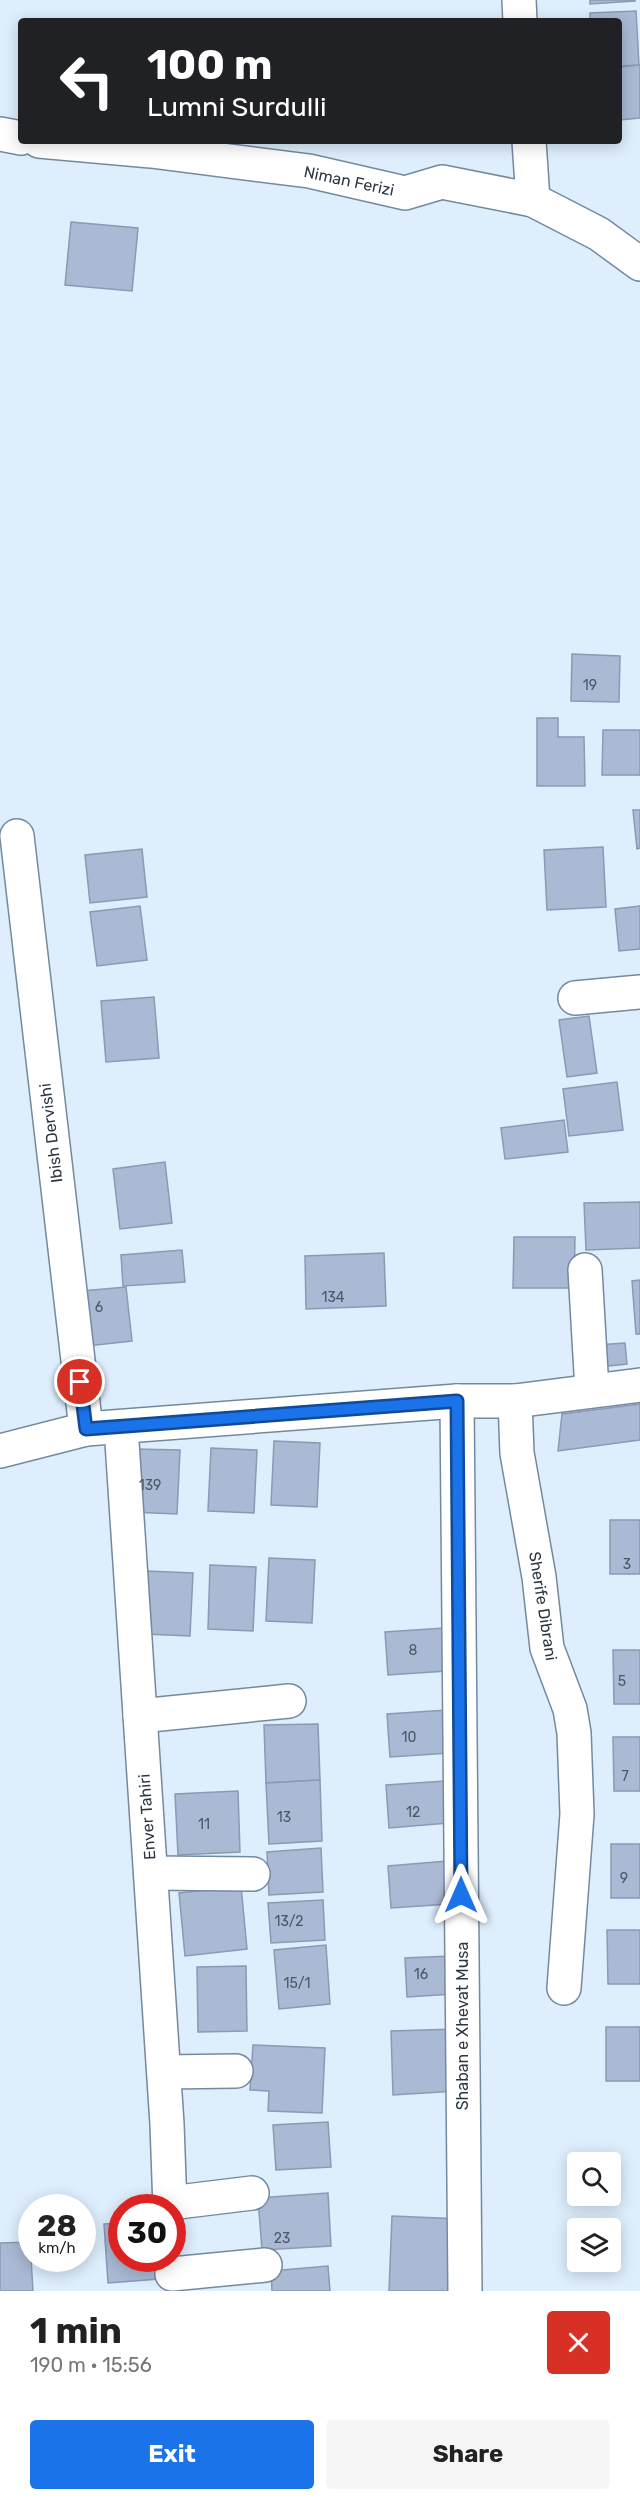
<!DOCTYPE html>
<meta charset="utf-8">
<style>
body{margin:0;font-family:Rubik,sans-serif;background:#f6f6f6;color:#222;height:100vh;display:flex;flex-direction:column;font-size:22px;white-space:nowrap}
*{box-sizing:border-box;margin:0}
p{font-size:20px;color:#767676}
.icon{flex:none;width:33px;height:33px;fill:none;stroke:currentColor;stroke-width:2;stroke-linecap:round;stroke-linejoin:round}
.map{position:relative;height:2291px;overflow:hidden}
.sheet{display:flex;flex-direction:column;background:#fff;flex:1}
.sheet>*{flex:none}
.banner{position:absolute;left:18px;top:18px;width:604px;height:126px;border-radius:6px;box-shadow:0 3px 15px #0003;background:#202124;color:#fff;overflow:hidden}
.controls{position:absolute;left:567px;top:2152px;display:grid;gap:12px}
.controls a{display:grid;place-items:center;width:54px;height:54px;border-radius:6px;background:#fff;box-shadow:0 3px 15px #0003;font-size:30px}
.speed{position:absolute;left:18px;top:2194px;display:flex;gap:12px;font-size:30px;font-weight:700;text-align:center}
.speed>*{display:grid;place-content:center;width:78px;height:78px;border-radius:50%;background:#fff;box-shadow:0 3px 15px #0003;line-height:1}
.speed small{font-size:15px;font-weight:400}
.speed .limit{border:9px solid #d22;background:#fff;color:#111}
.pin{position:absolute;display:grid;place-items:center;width:51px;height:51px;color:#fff;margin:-26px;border:3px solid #fff;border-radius:50%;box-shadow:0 2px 6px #0007}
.me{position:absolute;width:66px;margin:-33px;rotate:0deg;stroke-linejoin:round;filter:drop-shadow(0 0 4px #0008)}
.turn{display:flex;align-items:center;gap:21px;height:126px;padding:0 30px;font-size:27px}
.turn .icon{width:78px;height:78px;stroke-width:2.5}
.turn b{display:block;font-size:42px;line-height:51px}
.round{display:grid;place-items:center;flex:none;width:63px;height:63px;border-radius:6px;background:#f6f6f6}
.head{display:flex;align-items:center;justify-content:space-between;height:102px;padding:0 30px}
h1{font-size:36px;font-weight:700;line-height:45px}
.action{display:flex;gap:12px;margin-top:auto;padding:12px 30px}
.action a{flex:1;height:69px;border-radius:6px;background:#1a73e8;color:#fff;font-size:24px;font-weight:700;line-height:69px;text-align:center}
.action a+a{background:#f6f6f6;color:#222}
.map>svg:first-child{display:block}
</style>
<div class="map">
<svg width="640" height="2291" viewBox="0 0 640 2291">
<rect width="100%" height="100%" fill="#deeefc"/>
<g fill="#aab9d4" stroke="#8b99b4" stroke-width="1.5">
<polygon points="590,0 635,0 635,1 590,4"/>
<polygon points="636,11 639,65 620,66 620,21 590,21 590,13"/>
<polygon points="640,65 640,118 620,120 620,67"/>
<polygon points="71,222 138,228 132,291 65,285"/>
<polygon points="572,654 620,656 619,702 571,701"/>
<polygon points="537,718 558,718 558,737 584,737 585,786 537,786"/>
<polygon points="603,730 640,730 640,775 602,775"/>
<polygon points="633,810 640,810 640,848 637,849"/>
<polygon points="603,847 606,907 547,910 544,850"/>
<polygon points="142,849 147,897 90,903 85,855"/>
<polygon points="140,906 147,960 97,966 90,912"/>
<polygon points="640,906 640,949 619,951 615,909"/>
<polygon points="154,997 159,1058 106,1062 101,1001"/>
<polygon points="589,1016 597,1073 567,1077 559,1020"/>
<polygon points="617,1082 623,1130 569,1136 563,1089"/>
<polygon points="564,1120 568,1152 505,1159 501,1128"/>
<polygon points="165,1162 172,1223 120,1229 113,1169"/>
<polygon points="640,1202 640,1248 586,1250 584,1203"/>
<polygon points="514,1237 575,1237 574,1288 513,1288"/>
<polygon points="182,1250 185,1282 123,1286 121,1255"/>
<polygon points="384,1253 386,1306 306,1309 305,1256"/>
<polygon points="640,1280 640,1334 636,1334 632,1281"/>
<polygon points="126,1287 132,1341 87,1346 82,1291"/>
<polygon points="625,1343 627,1364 599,1367 597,1345"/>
<polygon points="640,1404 640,1440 558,1451 562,1414"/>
<polygon points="274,1441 320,1443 317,1507 271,1505"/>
<polygon points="211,1448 257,1450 254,1513 208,1511"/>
<polygon points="134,1449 180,1450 177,1514 131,1512"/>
<rect x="610" y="1520" width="30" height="54"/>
<polygon points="269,1558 315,1560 312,1623 266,1621"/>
<polygon points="210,1565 256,1567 253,1631 208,1629"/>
<polygon points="147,1571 193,1573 190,1636 144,1634"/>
<polygon points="444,1628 447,1671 388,1675 385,1632"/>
<polygon points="613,1650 640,1650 640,1704 614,1704"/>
<polygon points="447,1710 450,1753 390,1757 387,1714"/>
<polygon points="318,1724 320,1780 266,1783 264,1725"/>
<polygon points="613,1737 640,1737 640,1791 614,1791"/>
<polygon points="320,1780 322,1841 269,1844 266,1783"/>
<polygon points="445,1781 448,1823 389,1828 386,1785"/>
<polygon points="238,1791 240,1852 178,1855 175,1794"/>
<rect x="611" y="1844" width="29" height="54"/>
<polygon points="321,1848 323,1892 269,1895 267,1852"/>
<polygon points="447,1861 450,1904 391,1908 388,1866"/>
<polygon points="241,1886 247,1949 185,1956 179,1893"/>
<polygon points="323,1900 325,1940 271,1943 268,1903"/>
<polygon points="607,1930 640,1930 640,1984 608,1984"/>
<polygon points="326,1945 330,2004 279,2009 274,1950"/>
<polygon points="451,1956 453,1994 407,1997 405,1958"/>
<polygon points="246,1966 247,2031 198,2032 197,1967"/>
<rect x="606" y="2027" width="34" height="54"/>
<polygon points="457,2029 456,2091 393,2095 391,2031"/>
<polygon points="253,2045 325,2048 322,2113 268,2111 269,2091 250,2090"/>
<polygon points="328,2122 331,2167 276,2170 273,2125"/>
<polygon points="328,2193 331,2246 262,2250 258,2198"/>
<polygon points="392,2216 461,2219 458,2291 389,2291"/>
<polygon points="122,2223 122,2259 158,2259 159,2279 108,2283 104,2224"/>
<polygon points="30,2242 33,2291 0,2291 0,2243"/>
<polygon points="328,2266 330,2291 272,2291 271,2271"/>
</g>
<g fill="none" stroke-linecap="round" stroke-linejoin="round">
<defs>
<g id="minor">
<polyline points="519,0 520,21"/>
<polyline points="0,134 21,138"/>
<polyline points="39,141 151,151 309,171 405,193 442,182 533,200 599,234 640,264"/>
<polyline points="529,141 533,200"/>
<polyline points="17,836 86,1429"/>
<polyline points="575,998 640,992"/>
<polyline points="585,1270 592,1390"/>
<polyline points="457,1401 465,2291"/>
<polyline points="515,1401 517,1453 539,1577 547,1648 570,1709 574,1733 577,1814 564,1988"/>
<polyline points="121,1427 167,2124 170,2208"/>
<polyline points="0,1451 86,1429 457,1401 515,1401 640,1385"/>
<polyline points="140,1716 289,1701"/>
<polyline points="151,1873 253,1874"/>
<polyline points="164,2072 236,2071"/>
<polyline points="170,2203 252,2193"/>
<polyline points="172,2274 265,2265"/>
</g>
</defs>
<use href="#minor" stroke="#728aa0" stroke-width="36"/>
<use href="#minor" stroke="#fff" stroke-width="33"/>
</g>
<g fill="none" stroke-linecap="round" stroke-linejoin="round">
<defs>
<polyline id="route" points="80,1382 86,1429 457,1401 461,1895"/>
</defs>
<use href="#route" stroke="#114b97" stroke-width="15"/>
<use href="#route" stroke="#1a73e8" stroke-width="10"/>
</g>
<g text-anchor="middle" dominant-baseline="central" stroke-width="4.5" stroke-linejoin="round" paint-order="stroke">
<g font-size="14" fill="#4c5866">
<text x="590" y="685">19</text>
<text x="333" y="1297">134</text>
<text x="99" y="1307">6</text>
<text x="150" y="1485">139</text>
<text x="627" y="1564">3</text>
<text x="413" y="1650">8</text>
<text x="622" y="1681">5</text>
<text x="409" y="1737">10</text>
<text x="625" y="1776">7</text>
<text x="413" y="1812">12</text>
<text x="284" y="1817">13</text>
<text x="204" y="1824">11</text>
<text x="624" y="1878">9</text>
<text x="289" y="1921">13/2</text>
<text x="421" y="1974">16</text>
<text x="297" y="1983">15/1</text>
<text x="282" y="2238">23</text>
</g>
<g font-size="16" fill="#2d3741" stroke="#fff">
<text transform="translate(349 181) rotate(12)">Niman Ferizi</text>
<text transform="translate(51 1133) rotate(-97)">Ibish Dervishi</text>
<text transform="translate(543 1606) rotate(81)">Sherife Dibrani</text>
<text transform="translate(147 1817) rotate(-94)">Enver Tahiri</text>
<text transform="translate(462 2026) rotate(-90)">Shaban e Xhevat Musa</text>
</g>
</g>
</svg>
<div class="controls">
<a><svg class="icon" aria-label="search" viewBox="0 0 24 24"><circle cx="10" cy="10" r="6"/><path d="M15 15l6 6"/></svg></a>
<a><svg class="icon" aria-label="layers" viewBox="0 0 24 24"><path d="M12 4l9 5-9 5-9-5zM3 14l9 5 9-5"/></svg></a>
</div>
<div class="speed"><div>28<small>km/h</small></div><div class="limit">30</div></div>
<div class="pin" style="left:80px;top:1382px;background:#d93025"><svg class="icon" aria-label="arrive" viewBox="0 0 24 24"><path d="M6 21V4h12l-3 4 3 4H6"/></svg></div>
<svg class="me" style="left:461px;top:1895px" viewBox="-20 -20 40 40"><path d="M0-17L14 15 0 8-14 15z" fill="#1a73e8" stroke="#fff" stroke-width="4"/></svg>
<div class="banner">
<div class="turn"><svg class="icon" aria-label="left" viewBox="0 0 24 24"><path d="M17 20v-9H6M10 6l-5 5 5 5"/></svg><div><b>100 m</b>Lumni Surdulli</div></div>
</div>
</div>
<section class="sheet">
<div class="head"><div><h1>1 min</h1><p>190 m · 15:56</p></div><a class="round" style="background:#d93025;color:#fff"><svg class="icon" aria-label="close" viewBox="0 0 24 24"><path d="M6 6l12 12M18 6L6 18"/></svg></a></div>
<div class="action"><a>Exit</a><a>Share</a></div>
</section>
